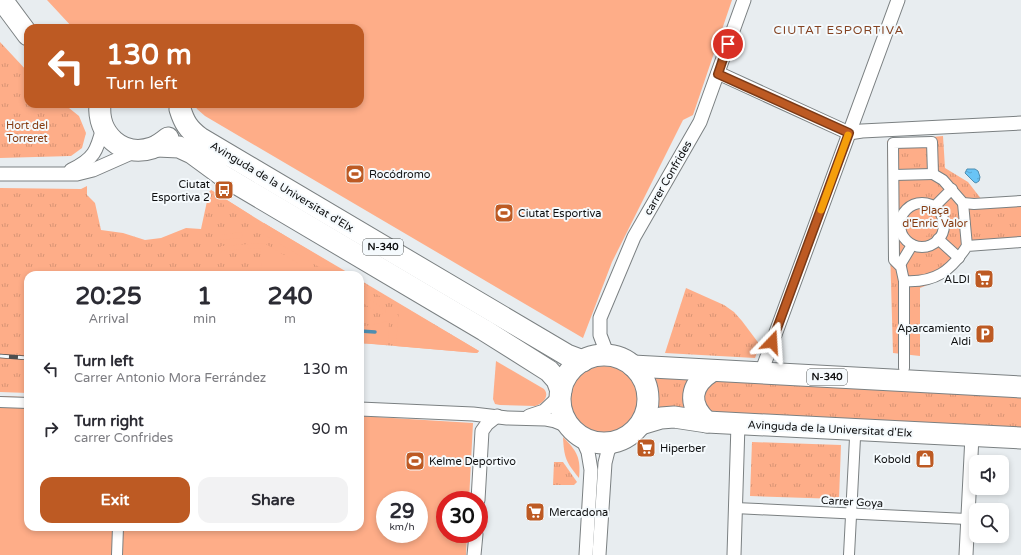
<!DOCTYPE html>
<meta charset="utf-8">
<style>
body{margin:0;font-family:"Varela Round",sans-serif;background:#f2f2f3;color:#2b2b33;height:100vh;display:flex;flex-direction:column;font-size:15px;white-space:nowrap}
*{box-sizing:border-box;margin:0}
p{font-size:13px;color:#7c7c81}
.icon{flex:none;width:22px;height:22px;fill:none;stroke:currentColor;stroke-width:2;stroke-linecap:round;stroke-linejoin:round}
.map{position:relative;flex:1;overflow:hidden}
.panel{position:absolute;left:24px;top:271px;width:340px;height:260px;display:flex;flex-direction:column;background:#fff;border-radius:12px;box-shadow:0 2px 6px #0003}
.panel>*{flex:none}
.banner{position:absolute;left:24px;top:24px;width:340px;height:84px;border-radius:12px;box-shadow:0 2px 6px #0003;background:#bd5a23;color:#fff;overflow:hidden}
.buttons{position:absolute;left:969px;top:455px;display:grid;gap:8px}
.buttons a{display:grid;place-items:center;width:40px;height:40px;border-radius:8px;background:#fff;box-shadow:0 2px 6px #0003;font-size:20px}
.speed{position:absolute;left:376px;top:491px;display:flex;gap:8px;font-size:20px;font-weight:700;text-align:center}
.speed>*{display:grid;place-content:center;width:52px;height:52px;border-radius:50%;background:#fff;box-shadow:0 2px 6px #0003;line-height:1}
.speed small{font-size:10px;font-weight:400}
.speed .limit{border:6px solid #d22;background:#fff;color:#111}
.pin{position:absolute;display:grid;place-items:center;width:34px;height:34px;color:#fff;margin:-17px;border:2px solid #fff;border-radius:50%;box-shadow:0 1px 4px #0007}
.me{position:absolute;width:44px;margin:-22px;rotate:20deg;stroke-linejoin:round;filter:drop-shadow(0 0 3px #0008)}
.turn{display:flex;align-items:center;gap:14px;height:84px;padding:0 16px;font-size:18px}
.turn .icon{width:52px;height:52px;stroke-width:2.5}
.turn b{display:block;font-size:28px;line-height:34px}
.eta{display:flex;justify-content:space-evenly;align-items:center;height:68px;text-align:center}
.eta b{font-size:24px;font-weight:800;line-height:28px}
.cta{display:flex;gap:8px;margin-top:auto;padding:8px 16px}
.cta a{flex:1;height:46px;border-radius:12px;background:#bd5a23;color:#fff;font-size:16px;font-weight:800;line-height:46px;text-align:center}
.cta a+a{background:#f2f2f3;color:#2b2b33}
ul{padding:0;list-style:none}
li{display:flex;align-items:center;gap:12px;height:60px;padding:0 16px}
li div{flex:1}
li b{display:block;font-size:15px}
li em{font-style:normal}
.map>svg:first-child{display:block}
</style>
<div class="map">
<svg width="1021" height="555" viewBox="0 0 1021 555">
<defs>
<pattern id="grass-tufts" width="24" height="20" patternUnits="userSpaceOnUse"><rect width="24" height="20" fill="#fead88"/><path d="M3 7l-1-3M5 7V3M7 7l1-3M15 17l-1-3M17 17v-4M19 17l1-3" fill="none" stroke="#d89474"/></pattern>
<pattern id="water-ripples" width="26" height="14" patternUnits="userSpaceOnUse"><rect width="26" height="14" fill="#69c4f6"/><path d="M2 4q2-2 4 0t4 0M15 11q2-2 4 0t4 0" fill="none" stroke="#5aa7d2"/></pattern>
</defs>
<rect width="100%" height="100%" fill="#e8edf0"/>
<g fill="url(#grass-tufts)">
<polygon points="0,42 28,72 28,104 64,104 79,116 86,133 82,148 71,156 0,158"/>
<path d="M 943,136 L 945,168 L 968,182 L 982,200 L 1021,199 L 1021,245 L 969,249 C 953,273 947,277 920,288 L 920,356 L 893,353 L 887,141 Z"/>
<polygon points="87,186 87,195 95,203 101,230 123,233 145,240 161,238 186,228 201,229 209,192 211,190 267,225 352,275 28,275 28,393 0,392 0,188 81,189"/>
<polygon points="360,280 479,351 477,353 360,343"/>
<polygon points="686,288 724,305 734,312 742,321 760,345 755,358 665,353"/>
<path d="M 648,373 L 693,375 L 691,408 L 654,413 C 656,399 654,386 648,373 Z"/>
<polygon points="711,376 1021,390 1021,432 710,417 697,389"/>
<polygon points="752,442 841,445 839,499 750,496"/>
<polygon points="554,462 563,462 577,482 574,485 553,485"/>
</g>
<g fill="#fead88" fill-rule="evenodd">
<polygon points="47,0 732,0 693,115 683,120 612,262 583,338 205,116 197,109 194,104 360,104 360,28 73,28"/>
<polygon points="211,190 252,216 247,223 239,218 237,213 215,199"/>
<circle cx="919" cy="225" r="13"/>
<polygon points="264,223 350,275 351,275 345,275 330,265 319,267 259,232"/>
<polygon points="240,232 244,235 240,238 220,240 220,235"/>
<polygon points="264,243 301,265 302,268 300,270 253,275 215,275 262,269 260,248 221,251 221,246"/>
<polygon points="360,281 479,351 477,353 396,346 399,308 360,284"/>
<polygon points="360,293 387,311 381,315 360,301"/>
<polygon points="389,321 388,345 360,343 360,327"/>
<path d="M 496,361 L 544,389 C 550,396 543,404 535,406 L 500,405 L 495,404 L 493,399 Z"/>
<circle cx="604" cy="400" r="34"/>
<path d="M 0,396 L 28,397 L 28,527 L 360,527 L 360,416 L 473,423 L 469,500 L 445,500 L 445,534 L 467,534 L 466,555 L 0,555 ZM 385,500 L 419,500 L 419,534 L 385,534 Z"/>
<path d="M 563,437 C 577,451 581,458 579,478 C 566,462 564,458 563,437 Z"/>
</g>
<polygon fill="url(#water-ripples)" stroke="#4e8eb1" points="967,169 975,169 978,171 980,177 979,181 976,183 974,182 965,173"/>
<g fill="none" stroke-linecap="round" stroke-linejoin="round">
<polyline stroke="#4e8eb1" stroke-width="3.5" points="360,331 375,332"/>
<defs>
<g id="pedestrian">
<polyline points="894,175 933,174"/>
<polyline points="963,203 967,246"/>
<circle cx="922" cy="225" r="22"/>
<polyline points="934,207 952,189"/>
<polyline points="938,239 959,258"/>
<polyline points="900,265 912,245"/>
<path d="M 904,281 C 935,283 951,271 967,246 L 1021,242"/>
<polyline points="904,368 904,281 901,267 894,260 893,143 932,142 933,174 943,180 963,203 974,204 1021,201"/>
<polyline points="0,402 28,403"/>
<polyline points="735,508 967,519"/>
<polyline points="117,555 118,527"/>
<polyline points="849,555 855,438"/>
</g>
<g id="minor">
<polyline points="718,73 849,133 862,131 1021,123"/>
<path d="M 71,170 C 94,159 97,151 103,127"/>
<polyline points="0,174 77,174 93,170 136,151"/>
<polyline points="608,356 600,335 600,318 634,237 700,122 744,0"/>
<polyline points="761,373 898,0"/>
<polyline points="360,409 473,414 507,418 545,419 555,421 570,427"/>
<polyline points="529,416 544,411 560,396"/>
<polyline points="581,436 588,452 591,470 586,555"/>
<polyline points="478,500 482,431 487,424 497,416"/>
<polyline points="474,555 476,534"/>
<polyline points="599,555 605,463 608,451 613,442"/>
<polyline points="734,555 738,424"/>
<polyline points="966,555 972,436"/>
</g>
<g id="trunk">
<polyline points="2,0 28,35"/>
<path d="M 100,104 C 97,134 122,158 152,148 C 158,146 163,142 168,138"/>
<path d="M 180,109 C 184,122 188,129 200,138 L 567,355 L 583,361"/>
<polyline points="157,146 179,147 192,153 222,175 484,330 549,371 557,380 561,391"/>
<circle cx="604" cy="399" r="44"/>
<polyline points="633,366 1021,387"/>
<path d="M 707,422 C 687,404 690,385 712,371"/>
<polyline points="641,424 661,418 674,417 707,422 1021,438"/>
</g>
</defs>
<use href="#pedestrian" stroke="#7b8082" stroke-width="12"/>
<use href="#minor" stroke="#7b8082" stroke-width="15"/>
<use href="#trunk" stroke="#7b8082" stroke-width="23"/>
<use href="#pedestrian" stroke="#fff" stroke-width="10"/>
<use href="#minor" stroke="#fff" stroke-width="13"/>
<use href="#trunk" stroke="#fff" stroke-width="21"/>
<defs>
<polyline id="rail" points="0,356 28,358"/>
</defs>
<use href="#rail" stroke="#4d4f50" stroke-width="4.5"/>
<use href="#rail" stroke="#f5fafd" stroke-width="3" stroke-dasharray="9" stroke-linecap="butt"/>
</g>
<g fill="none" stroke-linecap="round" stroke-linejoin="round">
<defs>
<polyline id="route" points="728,44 718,74 849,133 772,342"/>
</defs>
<use href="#route" stroke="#7b3a17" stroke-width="10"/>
<use href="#route" stroke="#bd5a23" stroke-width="7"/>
<polyline stroke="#f59e0b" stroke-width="7" points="821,210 848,135"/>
</g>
<defs>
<symbol id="stadium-square" viewBox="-11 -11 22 22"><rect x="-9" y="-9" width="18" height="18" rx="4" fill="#bd5a23" stroke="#f5fafd"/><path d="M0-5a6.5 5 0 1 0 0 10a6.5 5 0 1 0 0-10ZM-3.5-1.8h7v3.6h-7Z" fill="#fff"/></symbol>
<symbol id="bus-square" viewBox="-11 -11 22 22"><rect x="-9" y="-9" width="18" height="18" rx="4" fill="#bd5a23" stroke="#f5fafd"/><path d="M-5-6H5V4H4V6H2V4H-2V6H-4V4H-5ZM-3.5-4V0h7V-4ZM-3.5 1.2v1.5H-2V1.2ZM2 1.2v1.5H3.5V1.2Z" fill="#fff"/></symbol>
<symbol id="supermarket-square" viewBox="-11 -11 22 22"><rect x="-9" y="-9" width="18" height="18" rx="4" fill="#bd5a23" stroke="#f5fafd"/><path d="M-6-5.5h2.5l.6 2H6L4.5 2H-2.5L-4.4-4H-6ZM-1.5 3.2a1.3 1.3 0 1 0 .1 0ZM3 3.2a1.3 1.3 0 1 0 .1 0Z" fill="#fff"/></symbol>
<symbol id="parking-square" viewBox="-11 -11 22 22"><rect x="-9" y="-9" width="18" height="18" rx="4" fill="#bd5a23" stroke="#f5fafd"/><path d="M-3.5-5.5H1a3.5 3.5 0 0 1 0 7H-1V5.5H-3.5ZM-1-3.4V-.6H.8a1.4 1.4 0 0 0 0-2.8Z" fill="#fff"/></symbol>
<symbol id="shop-square" viewBox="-11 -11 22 22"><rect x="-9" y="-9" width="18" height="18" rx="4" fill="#bd5a23" stroke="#f5fafd"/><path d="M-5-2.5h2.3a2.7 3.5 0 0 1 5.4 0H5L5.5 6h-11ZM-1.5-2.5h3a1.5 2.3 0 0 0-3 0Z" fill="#fff"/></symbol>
</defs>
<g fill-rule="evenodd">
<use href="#stadium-square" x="344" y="163" width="22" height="22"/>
<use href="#bus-square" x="213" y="179" width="22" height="22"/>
<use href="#stadium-square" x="493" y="202" width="22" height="22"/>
<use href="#supermarket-square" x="973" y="268" width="22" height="22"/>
<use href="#parking-square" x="974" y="323" width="22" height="22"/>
<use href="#supermarket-square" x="635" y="437" width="22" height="22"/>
<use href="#shop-square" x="914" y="448" width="22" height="22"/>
<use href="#stadium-square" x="404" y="450" width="22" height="22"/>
<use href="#supermarket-square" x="524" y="501" width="22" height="22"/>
</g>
<g text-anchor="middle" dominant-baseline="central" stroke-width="4" stroke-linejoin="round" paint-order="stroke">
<g fill="#f5fafd" stroke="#535657" stroke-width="1">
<rect x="363" y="239" width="40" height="16" rx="3"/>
<rect x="807" y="369" width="40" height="16" rx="3"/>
</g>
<g font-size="10" font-weight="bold" fill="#0e0f10">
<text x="383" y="247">N-340</text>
<text x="827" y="377">N-340</text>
</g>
<g font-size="11" fill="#853a10" stroke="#f5fafd">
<text x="27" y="125">Hort del<tspan x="27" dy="13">Torreret</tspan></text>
<text x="935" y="210">Plaça<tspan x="935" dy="13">d'Enric Valor</tspan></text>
</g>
<g font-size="11" fill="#0e0f10" stroke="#f5fafd" text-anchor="start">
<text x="369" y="174">Rocódromo</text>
<text x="210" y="184" text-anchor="end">Ciutat<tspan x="210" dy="13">Esportiva 2</tspan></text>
<text x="518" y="213">Ciutat Esportiva</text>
<text x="970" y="279" text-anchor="end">ALDI</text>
<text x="971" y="328" text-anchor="end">Aparcamiento<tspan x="971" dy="13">Aldi</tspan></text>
<text x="660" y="448">Hiperber</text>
<text x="911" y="459" text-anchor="end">Kobold</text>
<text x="429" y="461">Kelme Deportivo</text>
<text x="549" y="512">Mercadona</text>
</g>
<g font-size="11" fill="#0e0f10" stroke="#f5fafd">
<text transform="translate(668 178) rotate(-60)">carrer Confrides</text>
<text transform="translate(282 187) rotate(31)">Avinguda de la Universitat d'Elx</text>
<text transform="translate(830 429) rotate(3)">Avinguda de la Universitat d'Elx</text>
<text transform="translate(852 502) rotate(3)">Carrer Goya</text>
</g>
<g font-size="12" letter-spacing="1" fill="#844322" stroke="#f5fafd">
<text x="839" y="30">CIUTAT ESPORTIVA</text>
</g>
</g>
</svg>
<div class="buttons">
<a><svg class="icon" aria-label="sound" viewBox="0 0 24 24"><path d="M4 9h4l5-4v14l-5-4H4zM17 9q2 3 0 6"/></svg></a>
<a><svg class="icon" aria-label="search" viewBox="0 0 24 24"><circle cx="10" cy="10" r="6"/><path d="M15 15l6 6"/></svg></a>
</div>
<div class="speed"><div>29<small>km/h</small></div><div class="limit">30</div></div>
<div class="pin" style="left:728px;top:44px;background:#d93025"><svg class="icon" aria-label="arrive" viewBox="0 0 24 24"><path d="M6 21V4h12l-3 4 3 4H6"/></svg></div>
<svg class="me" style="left:772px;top:342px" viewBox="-20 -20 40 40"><path d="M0-17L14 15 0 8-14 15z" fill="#bd5a23" stroke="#fff" stroke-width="4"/></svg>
<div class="banner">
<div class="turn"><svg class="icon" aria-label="left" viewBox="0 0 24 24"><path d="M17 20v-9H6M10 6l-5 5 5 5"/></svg><div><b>130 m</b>Turn left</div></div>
</div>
<section class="panel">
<div class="eta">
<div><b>20:25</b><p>Arrival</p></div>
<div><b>1</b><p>min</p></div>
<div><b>240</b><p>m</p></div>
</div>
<ul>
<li><svg class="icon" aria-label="left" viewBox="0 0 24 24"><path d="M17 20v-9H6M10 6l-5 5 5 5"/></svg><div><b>Turn left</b><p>Carrer Antonio Mora Ferrández</p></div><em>130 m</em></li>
<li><svg class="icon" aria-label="right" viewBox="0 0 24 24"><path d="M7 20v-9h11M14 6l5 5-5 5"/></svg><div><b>Turn right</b><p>carrer Confrides</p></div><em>90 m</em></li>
</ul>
<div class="cta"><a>Exit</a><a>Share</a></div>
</section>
</div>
